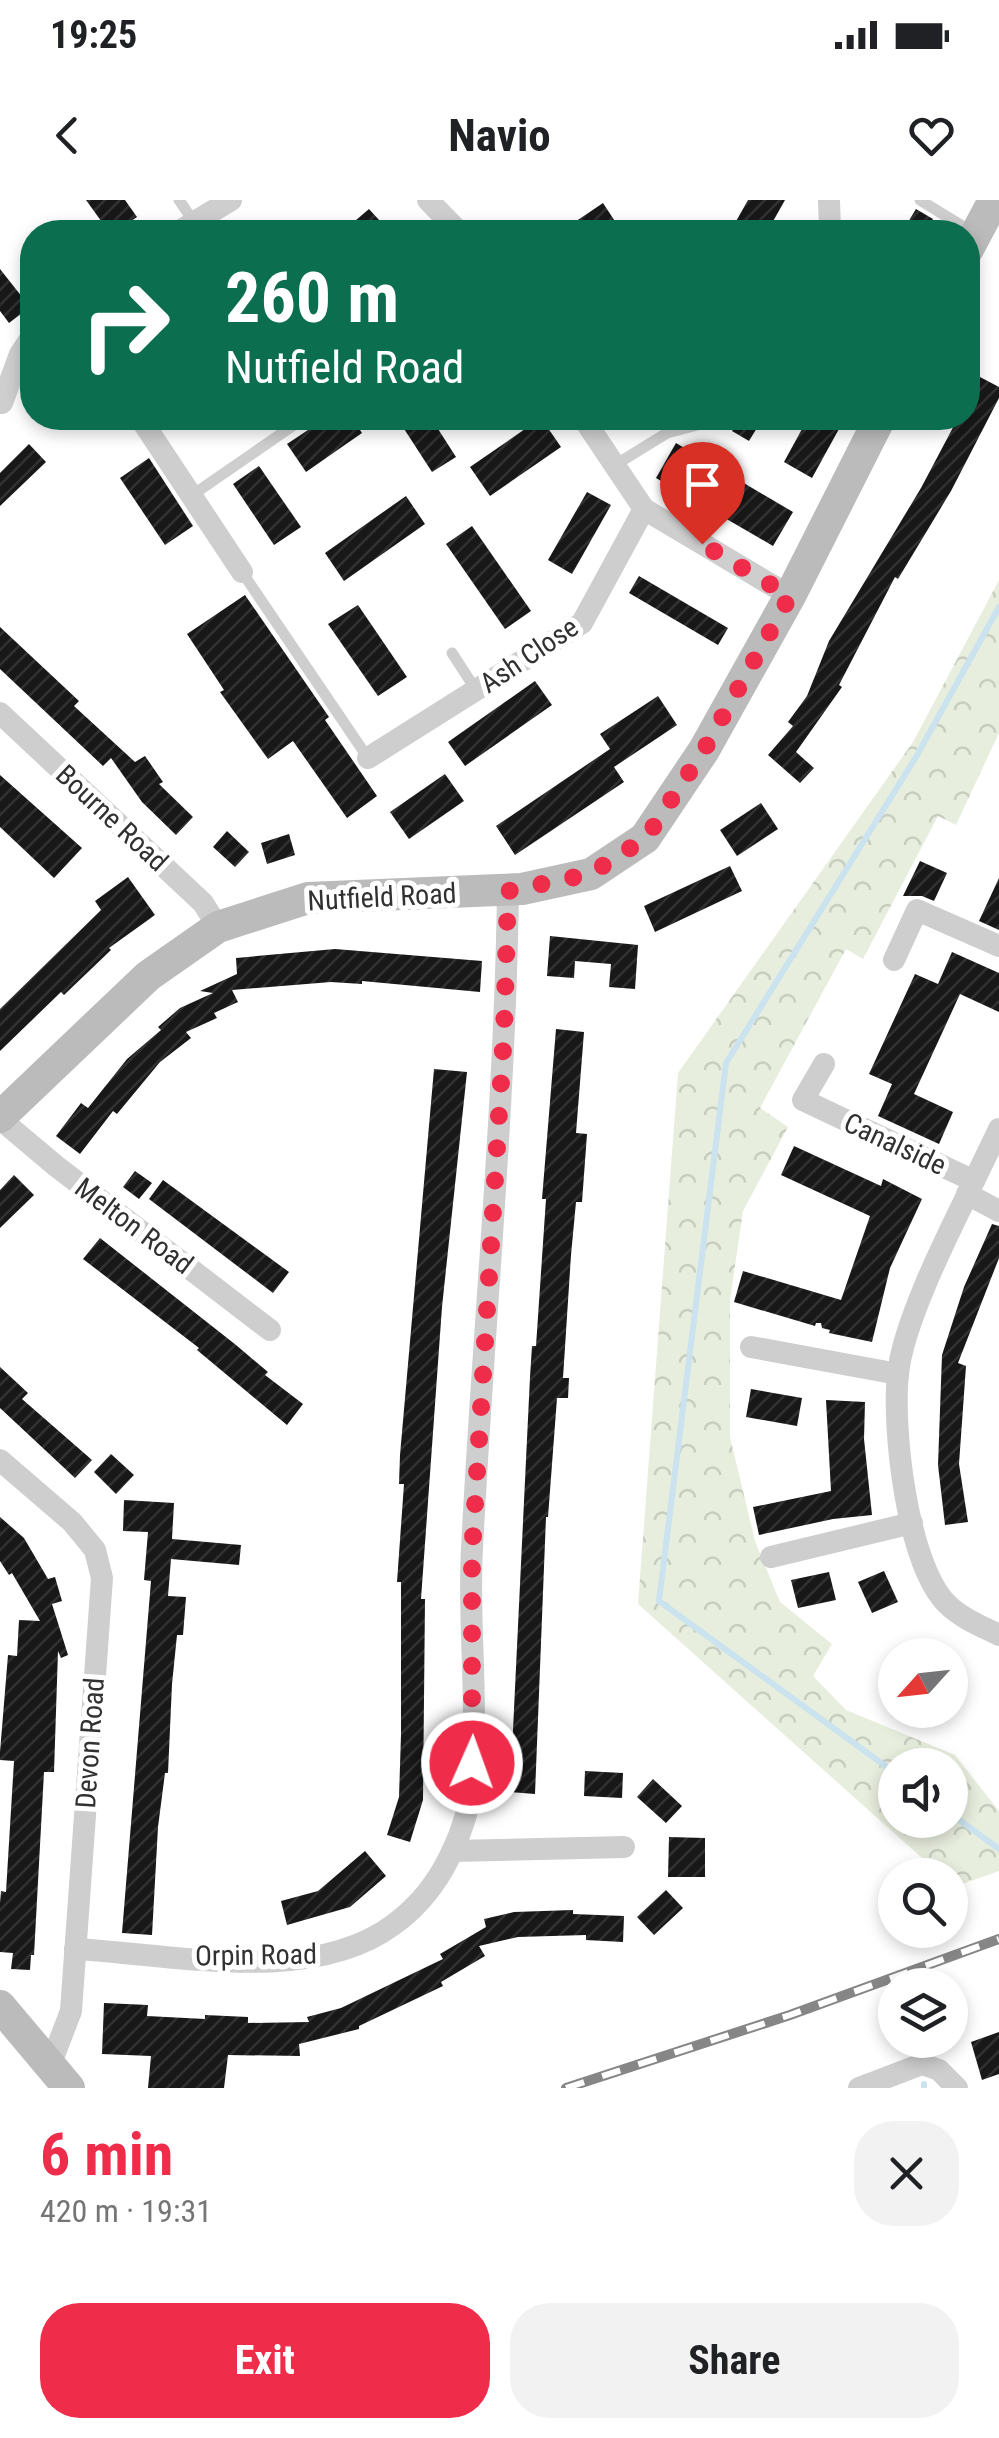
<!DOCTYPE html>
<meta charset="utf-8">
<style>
body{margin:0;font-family:"Roboto Condensed",sans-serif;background:#f2f2f2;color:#202124;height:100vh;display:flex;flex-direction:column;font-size:38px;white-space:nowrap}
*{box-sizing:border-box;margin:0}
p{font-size:32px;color:#757577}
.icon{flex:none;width:55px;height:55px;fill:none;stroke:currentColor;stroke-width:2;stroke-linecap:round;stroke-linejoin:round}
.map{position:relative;height:1888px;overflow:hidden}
.panel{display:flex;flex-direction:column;background:#fff;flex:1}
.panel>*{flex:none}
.guide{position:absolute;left:20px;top:20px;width:960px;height:210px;border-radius:40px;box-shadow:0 5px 15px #0003;background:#0b6e4f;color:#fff;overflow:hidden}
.needle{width:65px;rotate:243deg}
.fabs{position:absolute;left:878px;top:1438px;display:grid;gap:20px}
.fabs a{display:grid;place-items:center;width:90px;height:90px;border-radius:50%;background:#fff;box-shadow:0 5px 15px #0003;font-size:50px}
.pin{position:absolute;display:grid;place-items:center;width:85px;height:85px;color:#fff;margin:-102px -42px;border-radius:50% 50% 50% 0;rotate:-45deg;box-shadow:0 0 10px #0007}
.pin .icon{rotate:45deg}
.me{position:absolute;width:110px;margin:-55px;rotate:2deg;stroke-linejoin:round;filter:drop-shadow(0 0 8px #0008)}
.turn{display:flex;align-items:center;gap:35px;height:210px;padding:0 40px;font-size:45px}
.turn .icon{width:130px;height:130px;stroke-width:2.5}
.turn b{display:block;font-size:70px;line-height:85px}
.round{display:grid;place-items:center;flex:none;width:105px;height:105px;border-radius:40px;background:#f2f2f2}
.headline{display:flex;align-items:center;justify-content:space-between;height:170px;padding:0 40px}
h1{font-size:60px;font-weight:700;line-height:75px;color:#ef2c4a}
.button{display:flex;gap:20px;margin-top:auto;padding:20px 40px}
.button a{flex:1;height:115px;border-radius:40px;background:#ef2c4a;color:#fff;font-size:40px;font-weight:700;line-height:115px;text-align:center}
.button a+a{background:#f2f2f2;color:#202124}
.status{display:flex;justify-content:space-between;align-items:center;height:70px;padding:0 50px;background:#fff;direction:ltr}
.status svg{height:28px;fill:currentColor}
header{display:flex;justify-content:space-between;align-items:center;height:130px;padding:0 40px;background:#fff;font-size:45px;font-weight:700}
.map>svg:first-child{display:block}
</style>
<div class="status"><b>19:25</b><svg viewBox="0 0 49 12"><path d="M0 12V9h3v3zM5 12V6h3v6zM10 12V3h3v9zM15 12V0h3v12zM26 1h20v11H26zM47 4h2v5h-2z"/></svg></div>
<header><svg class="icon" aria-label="back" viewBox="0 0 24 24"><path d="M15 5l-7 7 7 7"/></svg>Navio<svg class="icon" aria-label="heart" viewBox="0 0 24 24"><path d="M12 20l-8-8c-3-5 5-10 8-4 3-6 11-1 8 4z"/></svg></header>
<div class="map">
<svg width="999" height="1888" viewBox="0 0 999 1888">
<defs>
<pattern id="forest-crowns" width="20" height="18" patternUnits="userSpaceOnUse" patternTransform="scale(2.5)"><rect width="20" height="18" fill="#e8eede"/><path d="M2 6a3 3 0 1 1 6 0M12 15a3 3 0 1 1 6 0" fill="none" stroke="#c7cdbf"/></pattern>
<pattern id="building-hatch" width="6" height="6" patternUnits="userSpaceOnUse" patternTransform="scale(2.5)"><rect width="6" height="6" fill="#181818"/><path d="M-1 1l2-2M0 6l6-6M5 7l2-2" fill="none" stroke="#313131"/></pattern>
</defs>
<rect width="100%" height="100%" fill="#fff"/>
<path fill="url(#forest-crowns)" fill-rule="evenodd" d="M 999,380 L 999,533 L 956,625 L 938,616 L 863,759 L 846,749 L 760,908 L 788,927 L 743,1011 L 730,1100 L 730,1237 L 755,1341 L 780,1402 L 832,1444 L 813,1476 L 846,1510 L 955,1555 L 999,1611 L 999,1671 L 954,1687 L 950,1683 L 950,1675 L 941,1675 L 638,1404 L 678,873 L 913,542 ZM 895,1565 L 950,1565 L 950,1620 L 895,1620 Z"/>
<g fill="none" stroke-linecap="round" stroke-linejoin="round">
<g stroke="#cae3ef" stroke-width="6">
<polyline points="895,1573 659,1401 726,863 916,557 999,407"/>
<polyline points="950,1613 999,1649"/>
<polyline points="924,1888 924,1884"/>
</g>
</g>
<g fill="url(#building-hatch)">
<polygon points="86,0 125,0 137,17 115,32 109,32"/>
<polygon points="748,0 785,0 767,32 730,32"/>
<polygon points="603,3 622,32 560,32"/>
<polygon points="369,9 390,32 342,32"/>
<polygon points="916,9 933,19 925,32 902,32"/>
<polygon points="0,69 30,107 9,123 0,111"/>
<polygon points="980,177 999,187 999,198 951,291 898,379 895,377 839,485 842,487 796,552 814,568 800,583 768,555 793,526 788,522 807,496 829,441 921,288 958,218 968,218 968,200"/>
<polygon points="326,218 352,218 362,233 306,272 287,244"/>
<polygon points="397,218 431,218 456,257 432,272"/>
<polygon points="541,218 561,247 490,296 470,267"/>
<polygon points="739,218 763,218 749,241 732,231"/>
<polygon points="808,218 845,218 812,278 784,262"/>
<polygon points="676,243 793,312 773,346 656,278"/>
<polygon points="29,244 46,262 0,306 0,273"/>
<polygon points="149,258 193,326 165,345 120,278"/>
<polygon points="259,266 301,327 274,345 233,284"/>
<polygon points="587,292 611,305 572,374 548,360"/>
<polygon points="406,296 425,324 344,381 325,353"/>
<polygon points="472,326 531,411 505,429 446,344"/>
<polygon points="639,376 728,428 718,445 629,393"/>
<polygon points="245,395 329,517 325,520 377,596 347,618 293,541 268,559 220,492 224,490 187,434"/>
<polygon points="358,405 407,477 378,496 328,424"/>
<polygon points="0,427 79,501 74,506 135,562 145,556 163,582 159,584 193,617 176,635 142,602 111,558 103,566 0,469"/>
<polygon points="535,481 552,505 465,566 448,542"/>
<polygon points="658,496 677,525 614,567 624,582 515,655 496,626 610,549 600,534"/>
<polygon points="445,574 464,601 409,639 390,612"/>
<polygon points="0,575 82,648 54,678 0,627"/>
<polygon points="761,603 778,629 737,656 720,630"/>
<polygon points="227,631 249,652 235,667 213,647"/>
<polygon points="289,634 295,655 267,664 261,643"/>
<polygon points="920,661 947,673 934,701 922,696 903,696"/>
<polygon points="730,666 742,691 655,732 644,706"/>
<polygon points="128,677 155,715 109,748 111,750 64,795 61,792 0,851 0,809 101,710 95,701"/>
<polygon points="999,678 999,730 979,721"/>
<polygon points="550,736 638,745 635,789 609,787 611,764 575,761 574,778 547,776"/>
<polygon points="335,749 482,761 480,792 362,781 362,784 331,782 232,790 238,802 214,813 217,818 186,832 191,838 160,862 117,914 113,911 80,954 56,936 81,903 88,908 127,859 161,830 158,827 180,808 213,793 200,791 237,774 236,758"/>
<polygon points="952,752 999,773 999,812 960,794 914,894 953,912 939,944 878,916 892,884 869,874 915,774 938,784"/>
<polygon points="556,829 584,832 576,933 587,934 582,1002 576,1002 571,1055 563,1178 569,1178 568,1198 557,1198 548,1317 546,1317 535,1594 510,1592 530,1177 532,1146 536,1146 546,999 542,999"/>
<polygon points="434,869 467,872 442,1107 421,1399 425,1399 423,1600 410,1642 387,1635 399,1597 401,1535 401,1382 397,1382 404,1284 399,1284 400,1255"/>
<polygon points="794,946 881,986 883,979 922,999 890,1068 872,1142 829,1133 830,1130 822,1128 821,1123 816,1123 815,1126 734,1102 743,1071 841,1100 870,1016 781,975"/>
<polygon points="135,971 152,983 139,999 123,987"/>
<polygon points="14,975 34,995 0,1028 0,990"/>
<polygon points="163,980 289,1072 273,1093 149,999"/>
<polygon points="992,1024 999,1026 999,1058 958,1163 966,1166 959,1264 968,1322 945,1325 938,1265 942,1155 964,1087"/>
<polygon points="100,1038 236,1145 268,1172 265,1175 303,1204 287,1225 197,1150 199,1148 83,1059"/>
<polygon points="0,1167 28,1193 22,1199 92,1260 75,1278 0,1208"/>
<polygon points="751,1189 802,1198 797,1226 746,1217"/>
<polygon points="826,1200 865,1202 864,1239 872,1315 833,1319 759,1335 753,1307 831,1291"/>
<polygon points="111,1254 134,1275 116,1294 94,1272"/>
<polygon points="124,1300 174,1303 172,1339 241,1345 239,1365 171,1359 168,1396 186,1397 183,1435 177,1435 172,1484 168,1573 165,1573 158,1627 152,1735 122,1733 151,1381 144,1380 148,1332 123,1331"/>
<polygon points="0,1317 24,1338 48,1379 55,1377 62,1401 52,1404 68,1455 61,1458 58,1451 54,1572 44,1572 34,1755 31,1755 30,1770 11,1769 13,1753 0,1752 0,1703 1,1691 6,1692 14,1561 0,1560 0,1552 8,1455 17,1456 19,1420 40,1421 12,1373 9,1375 0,1361"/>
<polygon points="884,1371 898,1402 872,1413 858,1382"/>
<polygon points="829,1372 836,1400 798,1408 791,1380"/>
<polygon points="585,1571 623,1573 622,1598 584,1596"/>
<polygon points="653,1579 682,1606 666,1623 637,1597"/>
<polygon points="669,1637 705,1638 705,1677 668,1677"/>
<polygon points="365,1651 386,1676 350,1707 287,1725 281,1701 318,1691"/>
<polygon points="666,1690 683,1708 654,1735 637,1717"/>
<polygon points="573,1710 573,1714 624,1716 623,1742 586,1740 586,1735 518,1737 479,1746 485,1756 441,1782 443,1786 359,1826 359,1829 299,1844 300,1856 228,1855 224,1888 148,1888 151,1856 102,1854 104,1803 148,1805 147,1816 205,1819 205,1815 248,1817 248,1823 309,1822 307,1817 341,1808 443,1759 440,1754 486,1727 484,1719 514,1712"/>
<polygon points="999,1832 999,1874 982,1880 971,1842"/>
</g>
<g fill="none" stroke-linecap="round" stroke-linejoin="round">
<g stroke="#cecece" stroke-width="11">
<polyline points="179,0 194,22"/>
<polyline points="920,0 972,32"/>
<polyline points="615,265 667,233 724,218"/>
<polyline points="191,296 304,218"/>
<polyline points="242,372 368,558"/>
<polyline points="452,453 476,490"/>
</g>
<g stroke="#cecece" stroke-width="22">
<polyline points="428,0 459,32"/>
<polyline points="829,0 830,32"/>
<polyline points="178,32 231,0"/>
<polyline points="2,203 20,154 32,136"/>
<polyline points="140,218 242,372"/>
<polyline points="583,218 644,309 790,396"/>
<polyline points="0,513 203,703 218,727"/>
<polyline points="368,558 582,423 644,309"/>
<polyline points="894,760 917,710 999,746"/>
<polyline points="824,864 803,900 974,981 999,929"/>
<polyline points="0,919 56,966 270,1130"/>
<path d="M 974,981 C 950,1030 903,1122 898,1174 C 892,1228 907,1364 947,1404 C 961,1418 981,1426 999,1435"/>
<polyline points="967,994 999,1011"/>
<polyline points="751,1147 898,1174"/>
<polyline points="0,1260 72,1322 95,1350 102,1378 71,1811 51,1863"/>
<polyline points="771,1357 912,1323"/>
<polyline points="452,1651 624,1647"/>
<path d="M 75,1749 C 171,1754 311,1786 393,1725 C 435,1695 459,1648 470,1599 C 473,1584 472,1568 473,1553 C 477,1485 468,1417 472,1349 C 483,1130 505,911 508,691"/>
<polyline points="859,1888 922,1864 939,1870 957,1888"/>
</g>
<g stroke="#bbb" stroke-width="32">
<polyline points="968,49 994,0"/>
<polyline points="0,917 148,776 218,727 308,698 522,689 591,674 645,638 704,550 790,396 880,218"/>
<polyline points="0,1806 69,1888"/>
</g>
<defs>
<polyline id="rail" points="566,1888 790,1815 999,1739"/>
</defs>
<use href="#rail" stroke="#868686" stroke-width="10"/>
<use href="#rail" stroke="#fff" stroke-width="6" stroke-dasharray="19" stroke-linecap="butt"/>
</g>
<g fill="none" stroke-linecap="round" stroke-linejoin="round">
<polyline stroke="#ef2c4a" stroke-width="18" stroke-dasharray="0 32.4" points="472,1563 472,1354 504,833 508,691 590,674 646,638 704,550 790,396 702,344"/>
</g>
<g text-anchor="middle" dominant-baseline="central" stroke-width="10" stroke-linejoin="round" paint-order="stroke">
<g font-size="28" fill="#313131" stroke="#fff">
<text transform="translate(529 455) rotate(-34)">Ash Close</text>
<text transform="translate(112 618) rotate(43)">Bourne Road</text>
<text transform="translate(382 697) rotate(-3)">Nutfield Road</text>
<text transform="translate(895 944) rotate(25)">Canalside</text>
<text transform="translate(134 1026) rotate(37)">Melton Road</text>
<text transform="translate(90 1543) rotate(-86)">Devon Road</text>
<text transform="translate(256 1755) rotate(-1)">Orpin Road</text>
</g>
</g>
</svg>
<div class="fabs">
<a><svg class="needle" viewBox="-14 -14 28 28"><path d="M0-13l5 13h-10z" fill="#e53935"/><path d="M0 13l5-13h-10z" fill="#757577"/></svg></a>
<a><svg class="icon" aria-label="sound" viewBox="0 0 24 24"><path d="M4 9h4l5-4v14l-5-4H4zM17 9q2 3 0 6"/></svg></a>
<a><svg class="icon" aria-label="search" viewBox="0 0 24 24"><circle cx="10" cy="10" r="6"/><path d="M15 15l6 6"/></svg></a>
<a><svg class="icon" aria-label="layers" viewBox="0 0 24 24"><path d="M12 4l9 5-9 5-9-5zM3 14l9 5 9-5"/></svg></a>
</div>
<div class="pin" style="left:702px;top:344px;background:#d93025"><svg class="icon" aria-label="arrive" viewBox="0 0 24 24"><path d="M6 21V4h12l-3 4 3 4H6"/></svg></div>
<svg class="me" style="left:472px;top:1563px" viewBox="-20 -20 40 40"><circle r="17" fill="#ef2c4a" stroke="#fff" stroke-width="3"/><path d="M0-11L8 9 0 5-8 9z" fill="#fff"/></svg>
<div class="guide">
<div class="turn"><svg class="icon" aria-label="right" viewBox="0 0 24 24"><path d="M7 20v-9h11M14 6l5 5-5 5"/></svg><div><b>260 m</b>Nutfield Road</div></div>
</div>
</div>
<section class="panel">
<div class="headline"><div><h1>6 min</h1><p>420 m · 19:31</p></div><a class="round"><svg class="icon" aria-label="close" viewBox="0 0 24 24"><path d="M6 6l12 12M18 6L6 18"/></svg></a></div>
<div class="button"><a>Exit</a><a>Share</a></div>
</section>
